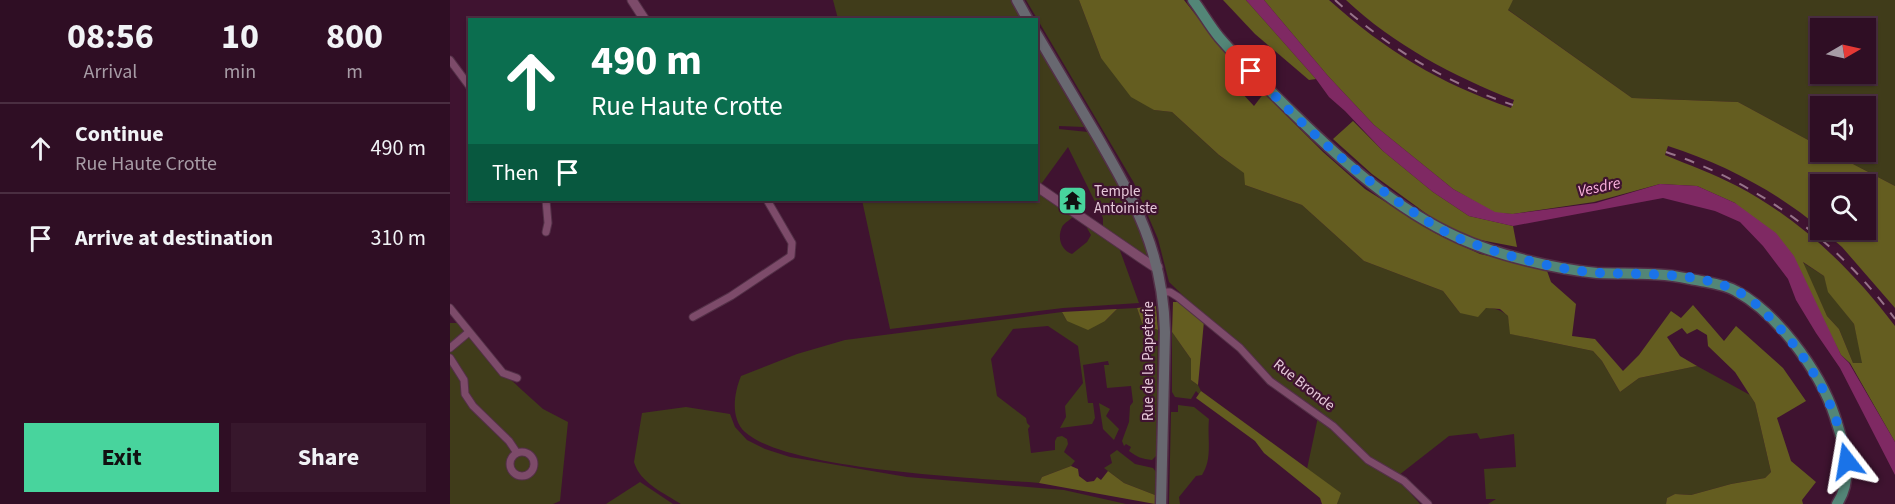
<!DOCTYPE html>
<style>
body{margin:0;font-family:"Source Sans 3",sans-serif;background:#37172c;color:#f1f3f6;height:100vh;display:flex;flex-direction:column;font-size:22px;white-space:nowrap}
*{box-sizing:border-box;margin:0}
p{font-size:20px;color:#a79ca6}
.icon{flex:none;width:33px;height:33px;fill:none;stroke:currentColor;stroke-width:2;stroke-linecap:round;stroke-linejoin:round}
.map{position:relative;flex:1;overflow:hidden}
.drawer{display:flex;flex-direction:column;background:#2f0e24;width:450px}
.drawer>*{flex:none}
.hud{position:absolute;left:18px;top:18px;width:570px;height:183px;border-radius:0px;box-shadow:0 2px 4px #0004,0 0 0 2px #4a2e41;background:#0b6e4f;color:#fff;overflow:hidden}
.needle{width:39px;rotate:81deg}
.buttons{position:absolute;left:1360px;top:18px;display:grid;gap:12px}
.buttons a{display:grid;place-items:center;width:66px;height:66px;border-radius:0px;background:#2f0e24;box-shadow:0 2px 4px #0004,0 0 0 2px #4a2e41;font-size:30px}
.pin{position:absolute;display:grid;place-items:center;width:51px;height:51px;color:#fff;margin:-26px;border-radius:12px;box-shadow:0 3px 9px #0006}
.me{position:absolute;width:66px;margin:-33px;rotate:346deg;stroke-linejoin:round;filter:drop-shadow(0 0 4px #0008)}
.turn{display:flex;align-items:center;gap:21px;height:126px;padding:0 24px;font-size:27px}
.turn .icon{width:78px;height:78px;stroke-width:2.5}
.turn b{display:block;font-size:42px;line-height:51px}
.then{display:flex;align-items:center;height:57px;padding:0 24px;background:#0003;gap:12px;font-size:22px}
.eta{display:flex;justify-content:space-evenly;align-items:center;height:102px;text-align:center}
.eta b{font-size:36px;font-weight:700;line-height:42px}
.button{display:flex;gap:12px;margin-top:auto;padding:12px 24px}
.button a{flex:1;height:69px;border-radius:0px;background:#48d49d;color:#111;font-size:24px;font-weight:700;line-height:69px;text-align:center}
.button a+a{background:#37172c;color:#f1f3f6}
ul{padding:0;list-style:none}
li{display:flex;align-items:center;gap:18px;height:90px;padding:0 24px;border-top:2px solid #4a2e41}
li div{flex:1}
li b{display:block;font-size:22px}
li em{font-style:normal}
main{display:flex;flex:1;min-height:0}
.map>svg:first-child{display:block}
</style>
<main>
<section class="drawer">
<div class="eta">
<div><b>08:56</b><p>Arrival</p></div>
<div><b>10</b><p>min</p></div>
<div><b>800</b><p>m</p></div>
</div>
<ul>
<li><svg class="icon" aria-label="ahead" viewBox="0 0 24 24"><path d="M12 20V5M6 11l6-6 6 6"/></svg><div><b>Continue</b><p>Rue Haute Crotte</p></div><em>490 m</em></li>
<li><svg class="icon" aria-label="arrive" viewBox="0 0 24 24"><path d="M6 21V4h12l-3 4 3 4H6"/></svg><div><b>Arrive at destination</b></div><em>310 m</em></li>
</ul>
<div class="button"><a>Exit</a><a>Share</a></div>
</section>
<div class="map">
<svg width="1445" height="504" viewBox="0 0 1445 504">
<rect width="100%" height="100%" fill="#3f1330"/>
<g fill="#403c1a" fill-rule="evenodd">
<polygon points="383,0 561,0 572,19 388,19"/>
<path d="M 576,0 L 629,0 L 651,58 L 704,110 L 722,112 L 770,156 L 795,173 L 795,185 L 852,205 L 914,261 L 993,291 L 1010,313 C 1028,309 1043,303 1058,316 L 1061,334 L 1143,351 L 1152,361 L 1170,392 L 1189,378 L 1247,366 L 1300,395 L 1305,403 L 1321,472 L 1315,478 L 1281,484 L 1241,495 L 1225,494 L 1217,498 L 1216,504 L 1038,504 L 1046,499 L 1036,499 L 1034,469 L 1066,467 L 1064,434 L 1030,439 L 1027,433 L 999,436 L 949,475 L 918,457 L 871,412 L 825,380 L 799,353 L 745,307 L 719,282 L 708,239 L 684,183 Z"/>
<path d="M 1063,0 L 1445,0 L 1445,186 L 1380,152 L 1416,152 L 1416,106 L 1371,106 L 1371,147 L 1288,102 L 1182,98 L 1057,9 ZM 1371,28 L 1416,28 L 1416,74 L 1371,74 Z"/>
<polygon points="586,44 634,127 609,126 609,129 638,132 681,209 698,252 695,258 653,229 653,218 618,147 589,187 587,185"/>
<path d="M 587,189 L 624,216 C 620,220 614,223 612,227 C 607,238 611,250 622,254 L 637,242 L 641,235 L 637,228 L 639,225 L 668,245 L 689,303 L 613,308 L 440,329 L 412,200 L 586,200 Z"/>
<polygon points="1352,262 1374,276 1379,292 1404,324 1413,363 1403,363 1389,329 1377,316"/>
<path d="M 687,308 L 692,323 L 708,330 L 706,456 L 702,460 C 692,459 687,457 679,451 L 681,447 L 676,444 L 674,446 L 672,441 L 679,422 L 680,406 L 683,402 L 681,386 L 657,388 L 654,365 L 659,365 L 658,361 L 633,365 L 638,403 L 643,403 L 645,418 L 642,424 L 610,428 L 616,417 L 615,406 L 633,383 L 628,346 L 598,326 L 563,329 L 541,359 L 547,396 L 576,418 L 577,423 L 580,426 L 578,429 L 581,453 L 605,450 L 605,441 L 607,437 L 612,436 L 617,439 L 618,444 L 614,452 L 625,461 L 621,466 L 592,477 L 589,483 C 527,478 336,470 295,432 C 280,418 284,393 291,376 L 347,354 L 395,340 L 612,312 L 617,321 L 655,321 L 667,309 Z"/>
<polygon points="0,323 8,323 32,353 73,391 93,409 118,422 110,501 103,504 0,504"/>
<polygon points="722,332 741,359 741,380 748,385 751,391 749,394 746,391 741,399 725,397 722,392"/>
<polygon points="649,403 660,409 656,416 669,429 664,440 653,429"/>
<path d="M 728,405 L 744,407 L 759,419 C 757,439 763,458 752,475 L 746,476 L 729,497 L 730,504 L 719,504 L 721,412 L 728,412 Z"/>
<path d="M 236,407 L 280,414 L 285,427 L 297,440 L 315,449 L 340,457 L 457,477 L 614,490 L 676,504 L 231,504 C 214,493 190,483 184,462 L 192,413 Z"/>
<polygon points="868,417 947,478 970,504 887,504 890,493 857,469"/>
<polygon points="667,450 685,464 703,468 706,472 705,495 674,483 654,468 662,463 660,455"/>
<polygon points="190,482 223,504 156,504"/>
</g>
<g fill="#645d20" fill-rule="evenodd">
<polygon points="629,0 734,0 786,66 776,76 804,106 814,93 873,152 915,189 985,233 1030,254 1096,268 1101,282 1126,304 1122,336 1145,339 1173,371 1189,355 1221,311 1231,318 1243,305 1274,341 1286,326 1333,368 1356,401 1327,418 1341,461 1366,482 1352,500 1353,504 1216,504 1217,498 1225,494 1241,495 1281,484 1315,478 1321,472 1305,403 1285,372 1258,346 1257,335 1247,329 1237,334 1232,328 1217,337 1230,356 1247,366 1189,378 1170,392 1152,361 1143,351 1060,334 1058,316 1050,309 1036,308 1028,317 1010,313 993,291 914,261 852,205 795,185 794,173 769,155 722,112 704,110 681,97 651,58"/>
<polygon points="773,0 796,0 866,79 859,80 805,34"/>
<path d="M 814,0 L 879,0 C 936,51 989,83 1061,108 L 1064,100 C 1003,76 944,45 896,0 L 1063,0 L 1058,10 L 1182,98 L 1288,102 L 1371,147 L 1371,152 L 1380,152 L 1445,186 L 1445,308 L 1392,247 L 1372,230 L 1416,230 L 1416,184 L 1371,184 L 1371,229 C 1326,191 1274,164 1218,146 L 1215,155 C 1239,165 1264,174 1287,186 C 1350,219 1402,269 1445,326 L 1445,442 L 1400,363 L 1391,355 L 1371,316 L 1285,203 L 1247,186 L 1210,184 L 1144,202 L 1063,214 L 1045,213 L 1003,189 L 924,125 L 878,76 ZM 1353,262 L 1374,276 L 1378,292 L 1404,324 L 1412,363 L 1403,363 L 1389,329 L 1377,316 Z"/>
<polygon points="903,121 933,151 983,192 1019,216 1063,226 1067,247 1020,238 985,220 922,174 883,139"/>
<polygon points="723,302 732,302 754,321 748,385 741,380 741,359 722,332"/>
<polygon points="706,306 708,330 692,323 687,308"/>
<polygon points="667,309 655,321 638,330 617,321 612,312"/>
<polygon points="751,391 891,493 887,504 872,504 870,498 814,453 805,441 746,398"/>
<polygon points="621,466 628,469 629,476 637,482 644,481 647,477 651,480 658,471 674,483 705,495 705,504 589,483 592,477"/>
</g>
<polygon fill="#7f2963" points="796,0 814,0 878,76 924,125 1003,189 1045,212 1062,214 1146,203 1210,184 1247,186 1285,203 1326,233 1344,256 1391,355 1399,363 1445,442 1445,475 1390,368 1366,333 1346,300 1338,279 1313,246 1290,222 1265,211 1213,198 1063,226 1019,216 983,192 933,151 895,111 879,97 866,79"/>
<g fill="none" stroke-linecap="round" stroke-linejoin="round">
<defs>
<g id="minor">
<polyline points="0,60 20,87"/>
<polyline points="96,200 98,223 96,232"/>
<polyline points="713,292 720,292 728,297 790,348 820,381 883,426 918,460 954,481 978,504"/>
<polyline points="0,308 53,373 67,378"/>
<polyline points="243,317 281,296 341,256 342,243 317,200"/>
<polyline points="0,348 19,332"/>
<polyline points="0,358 14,380 15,394 23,406 59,441 67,453"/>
<circle cx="72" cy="464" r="12"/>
</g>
<g id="tertiary">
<polyline points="182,0 195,20"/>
<polyline points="586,186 691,258 703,266 708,267"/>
</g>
<g id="secondary">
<polyline points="567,0 578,20"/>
<path d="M 586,33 C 607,68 627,102 647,136 C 686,204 713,252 715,332 L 711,504"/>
</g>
<path id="primary" d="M 743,0 C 752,12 760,26 769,37 C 793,65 819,90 845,115 C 893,162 946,209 1007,237 C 1046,255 1105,269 1147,273 C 1170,274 1193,273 1215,275 C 1227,276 1239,279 1251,281 C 1262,283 1276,285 1286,291 C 1308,303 1327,322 1343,342 C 1361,365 1376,389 1385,417 C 1394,445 1405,477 1387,504"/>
</defs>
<use href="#minor" stroke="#533047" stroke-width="9"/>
<use href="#tertiary" stroke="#533047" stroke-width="11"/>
<use href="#secondary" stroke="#533047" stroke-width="13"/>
<use href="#primary" stroke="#533047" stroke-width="13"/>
<use href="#minor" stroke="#7d4b6a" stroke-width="7"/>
<use href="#tertiary" stroke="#7d4b6a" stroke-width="9"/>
<use href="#secondary" stroke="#686870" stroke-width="10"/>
<use href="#primary" stroke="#538677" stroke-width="10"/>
<g stroke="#977389" stroke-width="2" stroke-dasharray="10 10" stroke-linecap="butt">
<path d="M 885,0 C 937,47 996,83 1063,105"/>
<path d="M 1216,152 C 1308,183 1387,240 1445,319"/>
</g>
</g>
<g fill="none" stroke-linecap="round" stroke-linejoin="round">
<path stroke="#1a73e8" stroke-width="10" stroke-dasharray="0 18" d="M 801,71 C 847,120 895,165 950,203 C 969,216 988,229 1008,238 C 1047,254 1107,270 1149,273 C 1193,275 1241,271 1283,289 C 1298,296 1311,308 1322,320 C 1361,360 1387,406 1397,461"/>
</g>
<defs>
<symbol id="temple-square" viewBox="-11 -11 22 22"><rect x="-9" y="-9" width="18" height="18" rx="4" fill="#48d49d" stroke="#3f1330"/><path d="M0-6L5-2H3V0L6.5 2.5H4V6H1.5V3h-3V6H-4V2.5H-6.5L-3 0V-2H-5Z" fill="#111"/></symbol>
</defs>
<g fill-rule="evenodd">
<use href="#temple-square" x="606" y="184" width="33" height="33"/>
</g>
<g text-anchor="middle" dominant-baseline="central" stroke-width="4.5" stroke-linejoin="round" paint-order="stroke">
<g font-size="15" fill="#e7c9da" stroke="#3f1330" text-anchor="start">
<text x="644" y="191">Temple<tspan x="644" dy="17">Antoiniste</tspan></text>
</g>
<g font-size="15" fill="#e7c9da" stroke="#3f1330">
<text transform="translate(698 361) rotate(-90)">Rue de la Papeterie</text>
<text transform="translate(854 385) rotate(38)">Rue Bronde</text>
</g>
<g font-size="16" font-style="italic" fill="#fbb2dd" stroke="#3f1330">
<text transform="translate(1149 187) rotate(-12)">Vesdre</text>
</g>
</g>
</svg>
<div class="buttons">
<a><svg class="needle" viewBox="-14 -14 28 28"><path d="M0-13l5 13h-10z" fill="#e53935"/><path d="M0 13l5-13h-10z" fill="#a79ca6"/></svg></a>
<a><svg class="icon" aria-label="sound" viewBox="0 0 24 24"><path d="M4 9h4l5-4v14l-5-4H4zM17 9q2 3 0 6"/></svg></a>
<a><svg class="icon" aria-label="search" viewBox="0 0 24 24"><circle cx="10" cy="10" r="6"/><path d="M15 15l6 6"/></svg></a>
</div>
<div class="pin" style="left:801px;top:71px;background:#d93025"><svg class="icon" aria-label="arrive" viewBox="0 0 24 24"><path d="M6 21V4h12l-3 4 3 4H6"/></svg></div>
<svg class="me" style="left:1397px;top:461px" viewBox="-20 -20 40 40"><path d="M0-17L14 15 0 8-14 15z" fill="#1a73e8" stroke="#fff" stroke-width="4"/></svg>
<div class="hud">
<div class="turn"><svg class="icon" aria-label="ahead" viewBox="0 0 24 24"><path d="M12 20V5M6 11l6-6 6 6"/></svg><div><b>490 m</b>Rue Haute Crotte</div></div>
<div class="then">Then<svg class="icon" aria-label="arrive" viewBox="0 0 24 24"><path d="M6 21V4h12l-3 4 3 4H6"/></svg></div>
</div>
</div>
</main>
